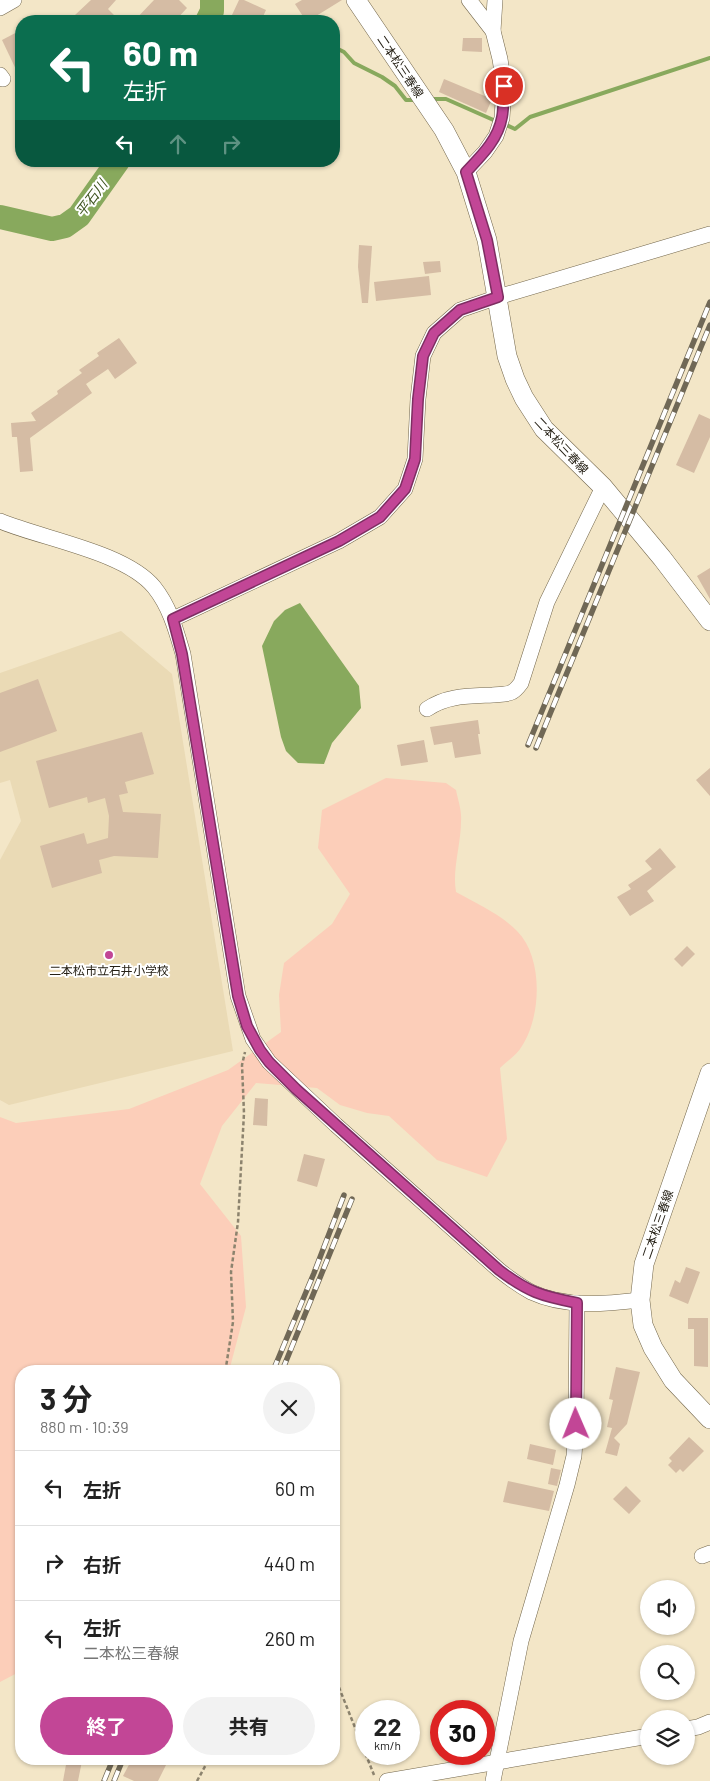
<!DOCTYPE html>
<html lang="ja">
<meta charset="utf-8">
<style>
body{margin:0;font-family:Barlow,"Noto Sans JP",sans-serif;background:#f2f2f2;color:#222;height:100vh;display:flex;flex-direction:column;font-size:19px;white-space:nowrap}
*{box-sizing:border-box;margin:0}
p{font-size:16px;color:#767676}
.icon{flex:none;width:28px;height:28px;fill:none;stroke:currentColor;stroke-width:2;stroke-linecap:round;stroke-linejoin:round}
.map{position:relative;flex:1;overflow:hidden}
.panel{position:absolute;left:15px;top:1365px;width:325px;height:400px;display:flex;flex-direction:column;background:#fff;border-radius:20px;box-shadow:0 1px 4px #0004}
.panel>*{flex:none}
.top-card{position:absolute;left:15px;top:15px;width:325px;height:152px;border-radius:20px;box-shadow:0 1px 4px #0004;background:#0b6e4f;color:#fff;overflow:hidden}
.tools{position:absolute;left:640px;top:1580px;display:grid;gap:10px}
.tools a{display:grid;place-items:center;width:55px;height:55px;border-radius:50%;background:#fff;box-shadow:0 1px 4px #0004;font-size:25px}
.speed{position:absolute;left:355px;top:1700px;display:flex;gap:10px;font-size:25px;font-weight:700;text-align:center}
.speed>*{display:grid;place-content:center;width:65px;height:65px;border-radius:50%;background:#fff;box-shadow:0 1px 4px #0004;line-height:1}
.speed small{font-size:12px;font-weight:400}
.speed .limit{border:8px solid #d22;background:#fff;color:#111}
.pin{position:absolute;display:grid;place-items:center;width:42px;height:42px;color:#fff;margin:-21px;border:2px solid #fff;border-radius:50%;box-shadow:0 1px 5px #0007}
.me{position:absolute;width:55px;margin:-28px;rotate:359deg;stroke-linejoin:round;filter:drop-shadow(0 0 4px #0008)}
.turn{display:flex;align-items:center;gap:18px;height:105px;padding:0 25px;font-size:22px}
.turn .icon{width:65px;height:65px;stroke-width:2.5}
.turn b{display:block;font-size:35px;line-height:42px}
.lanes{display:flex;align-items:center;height:48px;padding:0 25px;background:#0003;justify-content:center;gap:25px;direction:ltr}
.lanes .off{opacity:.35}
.round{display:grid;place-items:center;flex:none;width:52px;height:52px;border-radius:26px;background:#f2f2f2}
.overview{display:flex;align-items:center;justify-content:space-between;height:85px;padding:0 25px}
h1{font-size:30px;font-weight:700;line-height:38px}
.primary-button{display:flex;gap:10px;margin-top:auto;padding:10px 25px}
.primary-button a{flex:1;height:58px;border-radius:30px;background:#c24696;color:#fff;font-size:20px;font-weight:700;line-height:58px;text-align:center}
.primary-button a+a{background:#f2f2f2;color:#222}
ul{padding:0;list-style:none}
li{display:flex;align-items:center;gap:15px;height:75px;padding:0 25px;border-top:1px solid #e0e0e0}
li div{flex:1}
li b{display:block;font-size:19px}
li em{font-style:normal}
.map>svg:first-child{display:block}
</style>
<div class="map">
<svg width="710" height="1781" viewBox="0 0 710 1781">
<rect width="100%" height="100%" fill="#f3e6c7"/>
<polygon fill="#eadab5" points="121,631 172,674 233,1051 9,1105 0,1100 0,860 21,821 10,780 0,783 0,673"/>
<path fill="#fcceb9" d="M 386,778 L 446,783 L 456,790 C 458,800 462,811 461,821 C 461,845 452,869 456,892 C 477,904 499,913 517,931 C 544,958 541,1017 522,1046 C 517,1055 507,1061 500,1068 L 507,1139 L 487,1177 L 437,1160 L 389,1116 L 367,1113 L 340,1105 L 317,1088 L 256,1083 L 222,1126 L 200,1184 L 241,1236 L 246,1307 L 229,1371 L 21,1371 L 21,1671 L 0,1682 L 0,1117 L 16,1123 L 129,1109 L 228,1070 L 281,1032 L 279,995 L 284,963 L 332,924 L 350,894 L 318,848 L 322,810 Z"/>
<polygon fill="#88a95d" points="300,603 359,686 361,708 332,743 324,764 298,763 286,751 281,737 262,646 274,621 285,610"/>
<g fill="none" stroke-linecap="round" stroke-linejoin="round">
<g stroke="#88a95d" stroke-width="4">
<polyline points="334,47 344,52 354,63 382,77 395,86 406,100 415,100"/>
<polyline points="430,99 446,99 498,122"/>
<polyline points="504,124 515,129 530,117 710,58"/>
</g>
<g stroke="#88a95d" stroke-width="24">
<polyline points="207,21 212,11 212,0"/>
<polyline points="0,217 52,229 65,226 79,216 118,161"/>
</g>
</g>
<g fill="#d5bca4">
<polygon points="91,0 116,0 108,9 120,21 81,21 75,15"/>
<polygon points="154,0 179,0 187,8 175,21 134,21"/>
<polygon points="239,0 244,0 266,10 261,21 246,21 232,15"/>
<polygon points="302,0 342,0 308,21 306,21 295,4"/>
<polygon points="21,30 21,80 2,40"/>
<polygon points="463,38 482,38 482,52 462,51"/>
<polygon points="444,79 492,99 486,113 439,92"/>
<polygon points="359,245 372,246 368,303 362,303 358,267"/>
<polygon points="440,261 441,272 425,274 423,262"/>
<polygon points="429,276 431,295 376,301 374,282"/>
<polygon points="119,338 137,363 115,379 108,369 86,384 92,393 30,438 33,471 20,472 17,437 12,437 11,423 36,421 31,413 58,394 57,391 82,373 79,370 99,356 97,353"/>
<polygon points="699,414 710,419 710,437 694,473 676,465"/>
<polygon points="710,568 710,599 697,576"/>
<polygon points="38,679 57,731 0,752 0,693"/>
<polygon points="478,720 480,734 478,734 481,754 455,758 452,742 434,745 430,727"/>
<polygon points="142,732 154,774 125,782 128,793 119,795 123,812 161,814 158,858 114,856 99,860 102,873 52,888 40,846 84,833 87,844 108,838 109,816 105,798 88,803 87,797 49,808 36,761"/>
<polygon points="424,740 428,762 401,766 397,745"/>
<polygon points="710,768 710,796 696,780"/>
<polygon points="660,848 676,867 647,891 654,901 630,916 617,897 631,889 628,885 652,869 645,861"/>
<polygon points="687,946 695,954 682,967 674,959"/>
<polygon points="255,1098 268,1099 267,1126 253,1125"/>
<polygon points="304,1154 325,1159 317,1187 297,1181"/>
<polygon points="686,1267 700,1272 688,1304 669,1296 675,1280 680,1283"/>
<polygon points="688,1318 708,1318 708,1367 694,1366 694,1329 688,1329"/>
<polygon points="616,1367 640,1372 627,1424 614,1438 620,1444 617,1456 605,1453 612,1428 607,1427 613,1400 609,1399"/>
<polygon points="689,1437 704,1451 683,1472 680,1469 676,1473 668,1465 672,1461 669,1458"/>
<polygon points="530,1444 556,1450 553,1465 527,1459"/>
<polygon points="551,1468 561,1470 557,1486 548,1484"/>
<polygon points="508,1481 554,1491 549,1511 503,1502"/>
<polygon points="626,1486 641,1501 629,1514 613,1499"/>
<polygon points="67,1759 82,1761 78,1781 63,1781"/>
<polygon points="132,1759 169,1759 158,1781 134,1781 123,1776"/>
</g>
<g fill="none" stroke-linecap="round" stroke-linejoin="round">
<defs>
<g id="minor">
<polyline points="0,8 14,0"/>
<polyline points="493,31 495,0"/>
<polyline points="0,75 3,79"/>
<polyline points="466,172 485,152 496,136 502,118 504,86 500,59 493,31 469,0"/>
<path d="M 0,521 C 43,539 125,552 154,587 C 170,607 176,630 183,654 L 238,996 L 253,1039 L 269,1062 L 336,1125 L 499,1270 C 509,1278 520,1286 531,1292 C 565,1308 605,1304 640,1300"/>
<polyline points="173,619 339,541 380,517 405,489 415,459 418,399 423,356 434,333 460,310 498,297 710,234"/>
<path d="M 427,709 C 447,695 470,696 493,695 C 499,694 507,695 512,692 C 516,690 518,687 521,683 L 547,602 L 603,487"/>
<polyline points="702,1556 710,1553"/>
<polyline points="686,1729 698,1727 710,1722"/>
<polyline points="387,1781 649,1736"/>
<polyline points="493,1781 521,1641 567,1485 574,1456 576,1424 577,1303"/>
</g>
<g id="major">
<polyline points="356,0 444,130 466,172 487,240 507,356 515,379 524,398 544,429 603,487 662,558 710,621"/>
<polyline points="710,1073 644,1264 640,1300 643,1325 653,1348 673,1380 710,1419"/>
</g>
</defs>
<use href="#minor" stroke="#73674c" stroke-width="16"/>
<use href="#major" stroke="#73674c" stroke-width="20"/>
<g stroke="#8c836e" stroke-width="2.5" stroke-dasharray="4 2.5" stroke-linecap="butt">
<polyline points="227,1371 226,1367 233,1322 231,1272 238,1222 244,1113 242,1065 245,1052"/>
<polyline points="334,1675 374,1775"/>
<polyline points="197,1781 209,1759"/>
</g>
<use href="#minor" stroke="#fff" stroke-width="15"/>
<use href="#major" stroke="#fff" stroke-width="19"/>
<defs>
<g id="rail">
<polyline points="528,745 710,302"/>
<polyline points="536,748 710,325"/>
<polyline points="273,1371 314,1273 344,1195"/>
<polyline points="282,1371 352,1199"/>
<polyline points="104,1781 113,1759"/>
<polyline points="114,1781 123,1759"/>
</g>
</defs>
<use href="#rail" stroke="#706856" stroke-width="5.5"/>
<use href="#rail" stroke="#fff" stroke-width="4" stroke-dasharray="11" stroke-linecap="butt"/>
</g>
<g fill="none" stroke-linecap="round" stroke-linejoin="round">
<defs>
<path id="route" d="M 504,86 C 503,96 504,107 502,117 C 498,140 481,156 466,172 L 487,240 L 498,297 L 460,310 L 434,333 L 423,356 L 418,399 L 415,459 L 405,489 L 380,517 L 339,541 L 173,619 L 182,654 L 238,996 L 247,1026 L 260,1050 L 269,1062 L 296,1089 L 499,1270 C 528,1292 541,1296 577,1303 L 576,1424"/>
</defs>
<use href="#route" stroke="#7e2e62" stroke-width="12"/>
<use href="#route" stroke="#c24696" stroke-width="9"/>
</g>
<circle fill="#c24696" stroke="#fff" stroke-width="2" cx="109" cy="955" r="5"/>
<g text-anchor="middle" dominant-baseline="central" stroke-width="4" stroke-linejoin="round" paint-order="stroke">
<g font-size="12" fill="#262116" stroke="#fff">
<text transform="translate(401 66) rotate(56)">二本松三春線</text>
<text transform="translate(562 445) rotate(47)">二本松三春線</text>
<text transform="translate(657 1224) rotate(-71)">二本松三春線</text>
</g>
<g font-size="12" fill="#262116" stroke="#fff">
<text x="109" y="970">二本松市立石井小学校</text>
</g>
<g font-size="14" font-style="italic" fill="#3d531e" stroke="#fff">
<text transform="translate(91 198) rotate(-53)">平石川</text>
</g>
</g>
</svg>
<div class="tools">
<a><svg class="icon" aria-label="sound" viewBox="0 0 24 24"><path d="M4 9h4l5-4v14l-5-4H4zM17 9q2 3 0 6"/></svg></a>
<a><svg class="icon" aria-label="search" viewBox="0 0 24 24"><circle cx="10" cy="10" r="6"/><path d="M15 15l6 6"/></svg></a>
<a><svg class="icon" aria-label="layers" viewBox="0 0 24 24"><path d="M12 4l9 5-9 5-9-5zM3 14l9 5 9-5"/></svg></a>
</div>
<div class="speed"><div>22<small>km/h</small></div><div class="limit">30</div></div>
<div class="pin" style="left:504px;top:86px;background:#d93025"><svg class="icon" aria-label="arrive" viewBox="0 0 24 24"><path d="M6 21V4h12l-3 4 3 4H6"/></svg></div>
<svg class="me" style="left:576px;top:1424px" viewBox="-20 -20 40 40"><circle r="19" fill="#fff"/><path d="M0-13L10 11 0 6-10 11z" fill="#c24696"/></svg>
<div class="top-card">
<div class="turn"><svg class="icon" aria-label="left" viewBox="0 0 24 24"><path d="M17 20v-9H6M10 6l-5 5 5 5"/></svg><div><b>60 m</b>左折</div></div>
<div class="lanes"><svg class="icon" aria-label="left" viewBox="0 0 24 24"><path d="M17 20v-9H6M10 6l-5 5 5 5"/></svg><svg class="icon off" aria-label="ahead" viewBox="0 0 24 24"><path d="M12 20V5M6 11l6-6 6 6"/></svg><svg class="icon off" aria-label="right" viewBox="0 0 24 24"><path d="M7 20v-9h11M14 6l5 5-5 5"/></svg></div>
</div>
<section class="panel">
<div class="overview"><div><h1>3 分</h1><p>880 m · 10:39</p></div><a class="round"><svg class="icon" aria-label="close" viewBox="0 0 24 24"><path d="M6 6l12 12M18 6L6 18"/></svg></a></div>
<ul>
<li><svg class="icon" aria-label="left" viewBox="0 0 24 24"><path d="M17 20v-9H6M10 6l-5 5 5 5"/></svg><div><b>左折</b></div><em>60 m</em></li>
<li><svg class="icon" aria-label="right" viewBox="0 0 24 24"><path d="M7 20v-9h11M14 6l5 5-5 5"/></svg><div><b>右折</b></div><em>440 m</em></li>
<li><svg class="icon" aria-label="left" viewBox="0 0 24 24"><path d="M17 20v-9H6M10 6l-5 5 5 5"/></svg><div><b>左折</b><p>二本松三春線</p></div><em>260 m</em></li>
</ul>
<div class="primary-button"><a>終了</a><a>共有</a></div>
</section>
</div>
